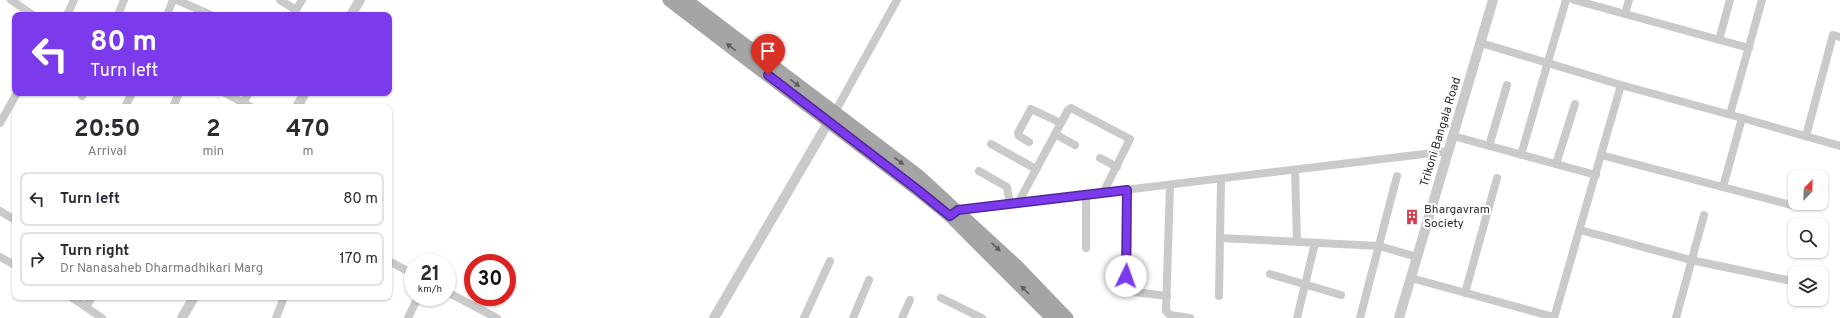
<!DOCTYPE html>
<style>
body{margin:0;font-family:Overpass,sans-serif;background:#f7f7f7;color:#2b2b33;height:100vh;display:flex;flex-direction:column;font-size:15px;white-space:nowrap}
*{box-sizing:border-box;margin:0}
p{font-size:13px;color:#7c7c81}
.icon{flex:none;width:22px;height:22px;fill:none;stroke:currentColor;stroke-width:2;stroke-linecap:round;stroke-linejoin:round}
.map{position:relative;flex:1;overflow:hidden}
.panel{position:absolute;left:12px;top:104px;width:380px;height:196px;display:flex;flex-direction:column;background:#fff;border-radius:8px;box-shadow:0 1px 3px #0004}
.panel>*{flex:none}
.hud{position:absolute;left:12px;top:12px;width:380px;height:84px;border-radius:8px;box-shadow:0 1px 3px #0004;background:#7c3aed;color:#fff;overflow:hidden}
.needle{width:26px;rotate:23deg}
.tools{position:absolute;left:1788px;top:170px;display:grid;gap:8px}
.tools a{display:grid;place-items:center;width:40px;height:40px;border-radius:8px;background:#fff;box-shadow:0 1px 3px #0004;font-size:20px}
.speed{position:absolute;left:404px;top:254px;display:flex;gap:8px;font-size:20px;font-weight:700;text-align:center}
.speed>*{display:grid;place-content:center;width:52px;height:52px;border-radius:50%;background:#fff;box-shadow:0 1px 3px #0004;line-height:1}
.speed small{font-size:10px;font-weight:400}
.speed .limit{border:6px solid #d22;background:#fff;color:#111}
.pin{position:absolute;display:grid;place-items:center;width:34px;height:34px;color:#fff;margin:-41px -17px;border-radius:50% 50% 50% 0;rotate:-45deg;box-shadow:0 0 4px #0007}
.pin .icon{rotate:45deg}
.me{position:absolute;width:44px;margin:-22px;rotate:3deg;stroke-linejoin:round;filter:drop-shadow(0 0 3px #0008)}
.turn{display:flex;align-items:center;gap:14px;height:84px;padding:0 12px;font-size:18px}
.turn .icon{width:52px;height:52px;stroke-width:2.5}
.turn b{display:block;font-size:28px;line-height:34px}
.eta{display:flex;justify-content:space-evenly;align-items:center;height:68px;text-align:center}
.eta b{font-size:24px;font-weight:700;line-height:28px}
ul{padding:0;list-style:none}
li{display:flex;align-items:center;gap:12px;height:54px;margin:0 8px 6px;padding:0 4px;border:2px solid #e1e1e2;border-radius:8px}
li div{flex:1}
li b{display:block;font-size:15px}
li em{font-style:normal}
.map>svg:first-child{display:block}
</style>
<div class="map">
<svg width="1840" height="318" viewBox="0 0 1840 318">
<rect width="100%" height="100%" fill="#fff"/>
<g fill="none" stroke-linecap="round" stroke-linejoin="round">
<g stroke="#cacaca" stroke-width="8">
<polyline points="11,0 33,15"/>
<polyline points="177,0 211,15"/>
<polyline points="280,0 296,10"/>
<polyline points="1574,0 1749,48"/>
<polyline points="1625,14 1629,0"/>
<polyline points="67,15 74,0"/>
<polyline points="118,15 124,0"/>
<polyline points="167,15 173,0"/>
<polyline points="293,15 302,0"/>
<polyline points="1719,40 1730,0"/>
<polyline points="1481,43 1621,85 1742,118 1840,146"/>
<polyline points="225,93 251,107"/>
<polyline points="82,96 84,93"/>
<polyline points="241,106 249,93"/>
<polyline points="125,107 132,93"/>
<polyline points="173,107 179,93"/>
<polyline points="835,112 897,0"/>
<polyline points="1730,114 1762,0"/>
<polyline points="0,123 17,93"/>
<polyline points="1055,134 1075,145"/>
<polyline points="1453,136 1596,175"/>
<polyline points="1806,136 1833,35 1840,37"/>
<polyline points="1029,142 1019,136 1018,133 1031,109 1061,123"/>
<polyline points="991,144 1036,169"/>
<polyline points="1489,146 1507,85"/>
<polyline points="1521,155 1566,0"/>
<polyline points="1601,155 1795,206"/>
<polyline points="1100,158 1117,167"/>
<polyline points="1556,164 1575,104"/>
<polyline points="1295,170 1297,242"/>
<polyline points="979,171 1007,187 1010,204"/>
<polyline points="1170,185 1166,311 1170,315 1190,318"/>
<polyline points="1723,187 1742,118"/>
<polyline points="1127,190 1128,244 1126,291 1167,296"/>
<polyline points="1086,195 1086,248"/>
<polyline points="1018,203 1068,110 1071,108 1130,139 1103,193"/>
<polyline points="0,211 15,220"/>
<polyline points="956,212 958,210 1449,151"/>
<polyline points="1580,230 1691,260 1787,280"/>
<polyline points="1220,238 1379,246 1417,257"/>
<polyline points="0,257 15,265"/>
<polyline points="389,261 413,274"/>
<polyline points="1270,274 1341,295"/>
<polyline points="1411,278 1554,317"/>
<polyline points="447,292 497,318"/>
<polyline points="1465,293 1497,178"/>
<polyline points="1219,296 1221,179"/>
<polyline points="71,297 102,318"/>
<polyline points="941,298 982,318"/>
<polyline points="86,307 92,297"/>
<polyline points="276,318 284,297"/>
<polyline points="408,318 418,297"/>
<polyline points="804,318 830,261"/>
<polyline points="853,318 869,280"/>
<polyline points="902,318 910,300"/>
<polyline points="1297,318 1315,243"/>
<polyline points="1360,318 1397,176"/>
<polyline points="1554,318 1621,85"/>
<polyline points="1676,318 1704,215"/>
</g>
<g stroke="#cacaca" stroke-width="10">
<polyline points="351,15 360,0"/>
<polyline points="297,107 305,93"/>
<polyline points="182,318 194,297"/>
<polyline points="714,318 832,116"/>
<polyline points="1399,318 1493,0"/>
</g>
<g stroke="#a5a5a5" stroke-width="13">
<polyline points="669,0 918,190 950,216 1052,318"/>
<polyline points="686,0 919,176 1017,266 1067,318"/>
</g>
</g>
<defs><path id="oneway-solid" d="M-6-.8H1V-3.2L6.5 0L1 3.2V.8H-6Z"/></defs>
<g fill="#5d5d5d">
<use href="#oneway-solid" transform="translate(731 47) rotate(-143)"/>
<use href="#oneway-solid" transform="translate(795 83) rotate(37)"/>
<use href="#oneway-solid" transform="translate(899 161) rotate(37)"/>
<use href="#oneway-solid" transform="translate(996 247) rotate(43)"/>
<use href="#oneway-solid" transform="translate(1025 290) rotate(-135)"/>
</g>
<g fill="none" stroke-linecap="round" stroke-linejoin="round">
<defs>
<polyline id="route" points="768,75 918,190 950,216 958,210 1127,190 1126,276"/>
</defs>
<use href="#route" stroke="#51269a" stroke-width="10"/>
<use href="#route" stroke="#7c3aed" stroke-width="7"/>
</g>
<defs>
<symbol id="building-bare" viewBox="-9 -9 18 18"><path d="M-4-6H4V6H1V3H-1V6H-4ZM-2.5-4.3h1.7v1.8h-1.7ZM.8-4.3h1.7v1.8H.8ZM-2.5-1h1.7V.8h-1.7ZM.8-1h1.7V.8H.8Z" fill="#d73c4c" stroke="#fff" stroke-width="2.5" paint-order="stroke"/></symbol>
</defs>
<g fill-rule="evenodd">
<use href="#building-bare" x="1401" y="206" width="22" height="22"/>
</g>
<g text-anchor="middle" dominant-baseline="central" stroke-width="4" stroke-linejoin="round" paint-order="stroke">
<g font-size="12" fill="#2d2d2d" stroke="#fff">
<text transform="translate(1441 132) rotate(-73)">Trikoni Bangala Road</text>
</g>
<g font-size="12" fill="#2d2d2d" stroke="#fff" text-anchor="start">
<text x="1424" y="210">Bhargavram<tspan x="1424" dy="14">Society</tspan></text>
</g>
</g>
</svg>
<div class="tools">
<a><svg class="needle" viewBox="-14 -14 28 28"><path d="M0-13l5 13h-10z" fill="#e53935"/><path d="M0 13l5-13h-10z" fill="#7c7c81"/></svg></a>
<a><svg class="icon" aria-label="search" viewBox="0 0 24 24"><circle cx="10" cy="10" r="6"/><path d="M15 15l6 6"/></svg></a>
<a><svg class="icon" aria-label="layers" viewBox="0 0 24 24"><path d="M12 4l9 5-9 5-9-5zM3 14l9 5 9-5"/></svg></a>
</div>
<div class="speed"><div>21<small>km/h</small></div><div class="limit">30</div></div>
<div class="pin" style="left:768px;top:75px;background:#d93025"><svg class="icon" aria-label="arrive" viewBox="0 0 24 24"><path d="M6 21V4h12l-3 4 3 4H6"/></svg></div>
<svg class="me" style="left:1126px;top:276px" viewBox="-20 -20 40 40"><circle r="19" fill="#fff"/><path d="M0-13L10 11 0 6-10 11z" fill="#7c3aed"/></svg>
<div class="hud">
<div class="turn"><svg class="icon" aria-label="left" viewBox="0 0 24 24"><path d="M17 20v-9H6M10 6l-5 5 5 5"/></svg><div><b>80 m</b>Turn left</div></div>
</div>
<section class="panel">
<div class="eta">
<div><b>20:50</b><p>Arrival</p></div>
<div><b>2</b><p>min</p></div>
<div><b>470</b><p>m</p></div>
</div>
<ul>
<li><svg class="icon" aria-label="left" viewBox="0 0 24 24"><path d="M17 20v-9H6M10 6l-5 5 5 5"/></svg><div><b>Turn left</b></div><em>80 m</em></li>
<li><svg class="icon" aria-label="right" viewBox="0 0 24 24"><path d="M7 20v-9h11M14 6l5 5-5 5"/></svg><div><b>Turn right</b><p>Dr Nanasaheb Dharmadhikari Marg</p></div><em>170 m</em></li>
</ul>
</section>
</div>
